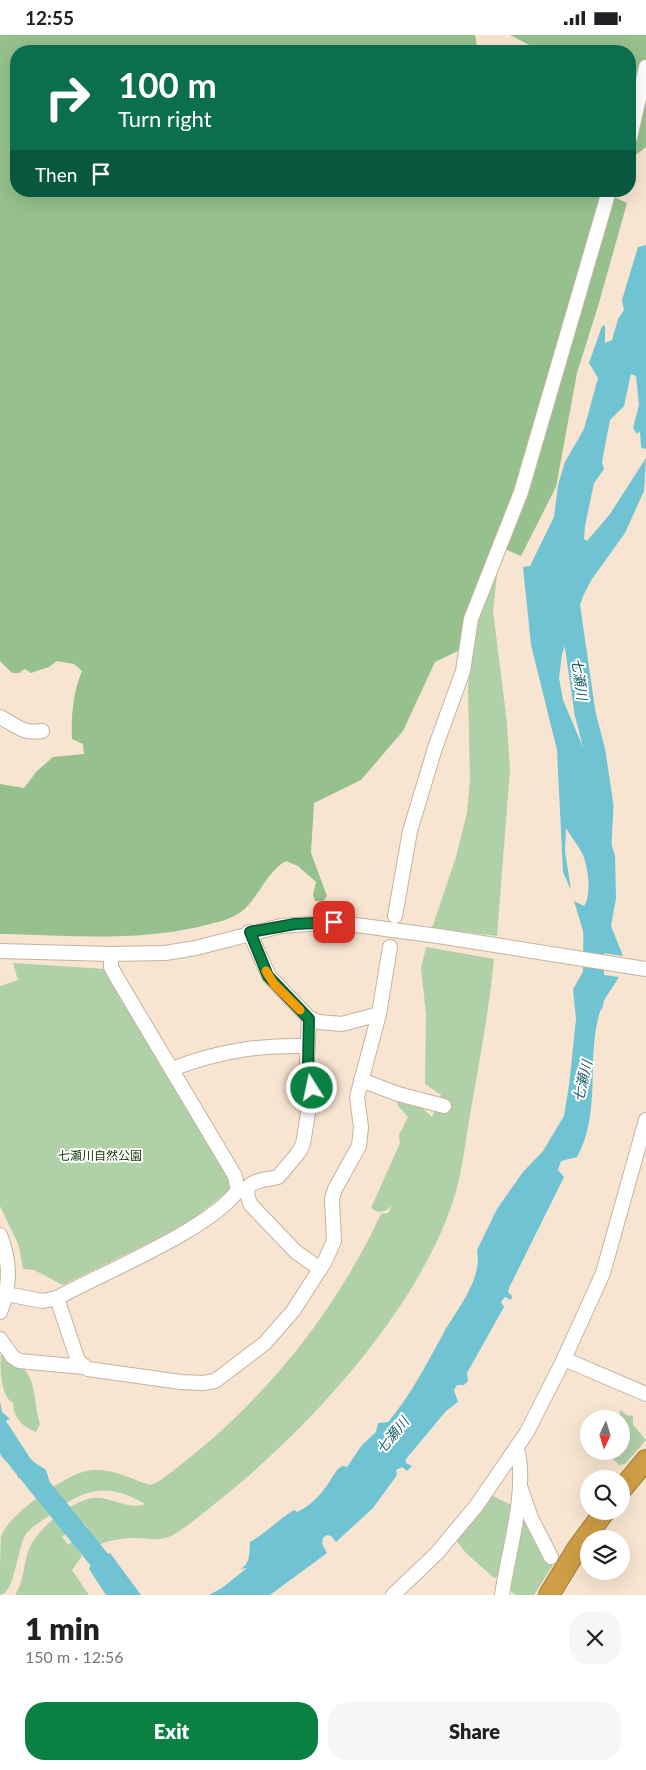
<!DOCTYPE html>
<meta charset="utf-8">
<style>
body{margin:0;font-family:Lato,"Noto Sans JP",sans-serif;background:#f6f6f6;color:#202124;height:100vh;display:flex;flex-direction:column;font-size:19px;white-space:nowrap}
*{box-sizing:border-box;margin:0}
p{font-size:16px;color:#757577}
.icon{flex:none;width:28px;height:28px;fill:none;stroke:currentColor;stroke-width:2;stroke-linecap:round;stroke-linejoin:round}
.map{position:relative;height:1560px;overflow:hidden}
.details{display:flex;flex-direction:column;background:#fff;flex:1}
.details>*{flex:none}
.hud{position:absolute;left:10px;top:10px;width:626px;height:152px;border-radius:20px;box-shadow:0 5px 20px #0002;background:#0b6e4f;color:#fff;overflow:hidden}
.needle{width:32px;rotate:184deg}
.controls{position:absolute;left:580px;top:1375px;display:grid;gap:10px}
.controls a{display:grid;place-items:center;width:50px;height:50px;border-radius:50%;background:#fff;box-shadow:0 5px 20px #0002;font-size:25px}
.pin{position:absolute;display:grid;place-items:center;width:42px;height:42px;color:#fff;margin:-21px;border-radius:10px;box-shadow:0 2px 8px #0006}
.me{position:absolute;width:55px;margin:-28px;rotate:350deg;stroke-linejoin:round;filter:drop-shadow(0 0 4px #0008)}
.turn{display:flex;align-items:center;gap:18px;height:105px;padding:0 25px;font-size:22px}
.turn .icon{width:65px;height:65px;stroke-width:2.5}
.turn b{display:block;font-size:35px;line-height:42px}
.then{display:flex;align-items:center;height:48px;padding:0 25px;background:#0003;gap:10px;font-size:19px}
.round{display:grid;place-items:center;flex:none;width:52px;height:52px;border-radius:20px;background:#f6f6f6}
.head{display:flex;align-items:center;justify-content:space-between;height:85px;padding:0 25px}
h1{font-size:30px;font-weight:800;line-height:38px}
.action{display:flex;gap:10px;margin-top:auto;padding:10px 25px}
.action a{flex:1;height:58px;border-radius:20px;background:#0b8043;color:#fff;font-size:20px;font-weight:800;line-height:58px;text-align:center}
.action a+a{background:#f6f6f6;color:#202124}
.status{display:flex;justify-content:space-between;align-items:center;height:35px;padding:0 25px;background:#fff;direction:ltr}
.status svg{height:14px;fill:currentColor}
.map>svg:first-child{display:block}
</style>
<div class="status"><b>12:55</b><svg viewBox="0 0 49 12"><path d="M0 12V9h3v3zM5 12V6h3v6zM10 12V3h3v9zM15 12V0h3v12zM26 1h20v11H26zM47 4h2v5h-2z"/></svg></div>
<div class="map">
<svg width="646" height="1560" viewBox="0 0 646 1560">
<rect width="100%" height="100%" fill="#f7e5d1"/>
<g fill="#b0d0a8">
<polygon points="500,512 493,576 507,688 510,735 497,901 432,893 456,822 467,778 470,745 468,655 471,606"/>
<path d="M 426,912 L 494,924 C 489,977 479,1028 470,1080 C 465,1108 462,1139 453,1166 C 418,1273 314,1388 228,1458 C 210,1472 192,1489 173,1500 C 160,1507 148,1503 135,1503 C 122,1503 110,1505 98,1510 L 86,1496 L 88,1493 L 83,1487 L 62,1502 L 68,1510 L 72,1507 L 82,1521 L 72,1535 L 89,1560 L 15,1560 C 24,1546 23,1532 28,1517 C 34,1496 72,1465 93,1463 C 111,1461 128,1476 145,1469 C 106,1446 83,1454 50,1480 C 42,1486 32,1491 26,1499 C 17,1512 15,1559 0,1560 C 0,1542 0,1519 1,1502 C 7,1480 68,1437 91,1435 C 111,1433 131,1444 150,1450 L 158,1447 C 254,1378 331,1286 381,1179 L 388,1178 L 392,1171 C 386,1176 380,1180 371,1173 L 400,1108 L 399,1100 L 408,1082 L 398,1071 L 397,1066 L 420,1071 L 432,1082 L 441,1060 L 425,1049 L 426,979 L 421,933 Z"/>
<polygon points="13,928 106,934 232,1145 231,1154 185,1190 63,1250 34,1235 23,1234 19,1211 0,1171 0,951 18,945"/>
<path d="M 1,1318 C 7,1319 10,1322 15,1325 C 39,1344 32,1363 40,1389 L 36,1397 C 22,1391 14,1384 13,1368 C 0,1360 0,1333 1,1318 Z"/>
<polygon points="621,1375 626,1380 633,1381 633,1390 646,1405 625,1429 619,1430 613,1424 609,1416 621,1416 621,1384 618,1384"/>
<polygon points="491,1460 524,1476 553,1530 534,1560 515,1560 498,1542 494,1543 466,1518 455,1504"/>
</g>
<g fill="#96c08d">
<path d="M 0,0 L 475,0 L 478,16 L 16,16 L 16,156 L 601,156 L 627,168 L 599,268 L 577,338 L 556,452 L 521,521 L 500,512 L 468,611 L 435,627 L 403,696 L 361,745 L 314,768 L 311,818 L 327,861 L 323,866 L 315,866 L 313,860 L 316,847 L 298,831 L 286,826 C 266,837 259,863 241,877 C 228,886 213,888 198,892 C 131,907 68,900 0,899 L 0,749 L 24,753 L 37,736 L 53,722 L 84,719 L 83,709 L 72,704 C 71,680 73,658 82,636 L 74,629 L 57,626 L 49,632 L 31,638 L 25,634 L 19,638 L 12,638 L 0,626 Z"/>
<polygon points="510,0 646,0 646,112 637,119 630,115 630,16 537,16 533,12"/>
</g>
<g fill="#6fc3d2">
<path d="M 646,210 L 646,414 L 641,413 L 640,396 L 637,399 L 633,393 L 639,370 L 636,341 L 631,339 L 624,371 L 610,385 L 602,427 L 604,434 L 594,448 L 585,491 L 584,504 L 587,506 L 610,479 L 646,423 L 644,456 L 625,498 L 592,544 L 584,559 L 562,619 L 559,643 L 563,665 L 585,717 L 615,821 L 616,863 L 611,891 L 623,921 L 589,916 L 574,866 L 584,871 C 592,860 588,832 583,820 C 578,810 571,802 566,793 L 565,816 L 571,855 L 563,837 L 557,715 L 531,610 L 523,532 L 530,531 L 554,482 L 558,450 L 565,427 L 584,394 L 598,343 L 589,328 L 602,291 L 605,290 L 605,308 L 612,305 L 618,284 L 624,275 L 622,265 L 638,212 Z"/>
<path d="M 583,937 L 619,942 C 614,951 607,959 603,968 C 583,1018 604,1073 577,1122 L 561,1126 L 558,1135 L 564,1142 L 509,1253 L 508,1257 L 512,1261 L 511,1265 L 505,1262 L 501,1267 L 504,1272 L 467,1338 L 468,1346 L 464,1350 L 457,1350 L 454,1355 L 458,1367 L 446,1376 L 406,1424 L 406,1428 L 412,1431 L 407,1436 L 402,1432 L 396,1435 L 397,1440 L 373,1473 L 336,1507 L 331,1501 L 327,1500 L 323,1503 L 322,1509 L 327,1518 L 270,1560 L 209,1560 L 222,1553 L 247,1533 L 241,1534 C 251,1527 249,1518 250,1507 C 266,1498 278,1485 294,1475 L 297,1477 C 313,1470 324,1456 333,1441 C 337,1436 336,1434 343,1431 L 347,1432 L 362,1410 L 376,1397 L 378,1388 L 388,1387 C 411,1360 426,1330 443,1299 C 456,1275 483,1245 477,1215 L 497,1174 L 523,1137 L 543,1116 L 564,1081 L 569,1050 L 576,984 L 573,954 Z"/>
<path d="M 0,1367 L 2,1377 L 10,1384 L 6,1386 L 12,1405 L 20,1408 L 31,1425 L 46,1435 L 50,1448 L 35,1459 L 31,1448 L 17,1442 L 19,1439 C 13,1431 4,1427 0,1418 C 0,1408 0,1379 0,1367 Z"/>
<polygon points="85,1496 105,1520 110,1518 141,1560 106,1560 89,1534 91,1530 73,1506"/>
</g>
<g fill="none" stroke-linecap="round" stroke-linejoin="round">
<g stroke="#6fc3d2" stroke-width="21">
<polyline points="568,560 585,678 595,717 603,771 601,809"/>
<polyline points="593,968 594,889"/>
<polyline points="0,1396 20,1427 128,1560"/>
</g>
<defs>
<g id="minor">
<polyline points="630,103 646,32"/>
<path d="M 0,682 C 16,690 22,699 42,696"/>
<polyline points="395,881 410,796 435,713 463,636 471,584 521,457 609,156"/>
<polyline points="249,897 269,941 309,983 319,987 342,989 379,979"/>
<polyline points="0,916 111,919 165,918 196,913 281,891 334,887 438,901 646,934"/>
<path d="M 309,983 L 307,1026 L 312,1053 L 303,1109 L 299,1117 L 278,1142 C 262,1146 238,1144 251,1170 L 296,1217 L 320,1234"/>
<path d="M 172,1034 C 218,1016 259,1010 308,1011"/>
<polyline points="361,1045 398,1059 444,1071"/>
<path d="M 0,1200 C 10,1225 11,1251 0,1277"/>
<path d="M 6,1259 L 43,1266 L 57,1263 C 102,1238 211,1194 238,1155 L 235,1141 L 117,943 L 111,932 L 111,919"/>
<polyline points="57,1263 78,1326 88,1334 181,1347 203,1348 215,1346 265,1308 293,1276 324,1228 334,1206 332,1164 335,1154 359,1111 361,1092 357,1062 379,979 390,912"/>
<polyline points="0,1304 12,1321 19,1326 84,1332"/>
<polyline points="564,1324 646,1359"/>
<polyline points="521,1454 531,1483 551,1522"/>
<polyline points="393,1560 437,1518 477,1470 527,1397 564,1324 603,1238 646,1085"/>
<path d="M 502,1560 C 508,1518 528,1454 517,1414"/>
</g>
<g id="highway">
<polyline points="621,1455 646,1425"/>
<polyline points="549,1560 577,1514 605,1476"/>
</g>
</defs>
<use href="#minor" stroke="#c4b3a0" stroke-width="16"/>
<use href="#highway" stroke="#9d7b3f" stroke-width="22"/>
<use href="#minor" stroke="#fff" stroke-width="14"/>
<use href="#highway" stroke="#ce9e46" stroke-width="20"/>
</g>
<g fill="none" stroke-linecap="round" stroke-linejoin="round">
<defs>
<polyline id="route" points="312,1053 308,1030 309,984 268,941 250,897 295,889 334,887"/>
</defs>
<use href="#route" stroke="#07532c" stroke-width="12"/>
<use href="#route" stroke="#0b8043" stroke-width="9"/>
<polyline stroke="#f59e0b" stroke-width="9" points="266,936 274,949 300,975"/>
</g>
<g text-anchor="middle" dominant-baseline="central" stroke-width="4" stroke-linejoin="round" paint-order="stroke">
<g font-size="12" fill="#103904" stroke="#fff">
<text x="100" y="1120">七瀬川自然公園</text>
</g>
<g font-size="14" font-style="italic" fill="#185e69" stroke="#fff">
<text transform="translate(580 644) rotate(82)">七瀬川</text>
<text transform="translate(582 1046) rotate(-77)">七瀬川</text>
<text transform="translate(392 1400) rotate(-51)">七瀬川</text>
</g>
</g>
</svg>
<div class="controls">
<a><svg class="needle" viewBox="-14 -14 28 28"><path d="M0-13l5 13h-10z" fill="#e53935"/><path d="M0 13l5-13h-10z" fill="#757577"/></svg></a>
<a><svg class="icon" aria-label="search" viewBox="0 0 24 24"><circle cx="10" cy="10" r="6"/><path d="M15 15l6 6"/></svg></a>
<a><svg class="icon" aria-label="layers" viewBox="0 0 24 24"><path d="M12 4l9 5-9 5-9-5zM3 14l9 5 9-5"/></svg></a>
</div>
<div class="pin" style="left:334px;top:887px;background:#d93025"><svg class="icon" aria-label="arrive" viewBox="0 0 24 24"><path d="M6 21V4h12l-3 4 3 4H6"/></svg></div>
<svg class="me" style="left:312px;top:1053px" viewBox="-20 -20 40 40"><circle r="17" fill="#0b8043" stroke="#fff" stroke-width="3"/><path d="M0-11L8 9 0 5-8 9z" fill="#fff"/></svg>
<div class="hud">
<div class="turn"><svg class="icon" aria-label="right" viewBox="0 0 24 24"><path d="M7 20v-9h11M14 6l5 5-5 5"/></svg><div><b>100 m</b>Turn right</div></div>
<div class="then">Then<svg class="icon" aria-label="arrive" viewBox="0 0 24 24"><path d="M6 21V4h12l-3 4 3 4H6"/></svg></div>
</div>
</div>
<section class="details">
<div class="head"><div><h1>1 min</h1><p>150 m · 12:56</p></div><a class="round"><svg class="icon" aria-label="close" viewBox="0 0 24 24"><path d="M6 6l12 12M18 6L6 18"/></svg></a></div>
<div class="action"><a>Exit</a><a>Share</a></div>
</section>
